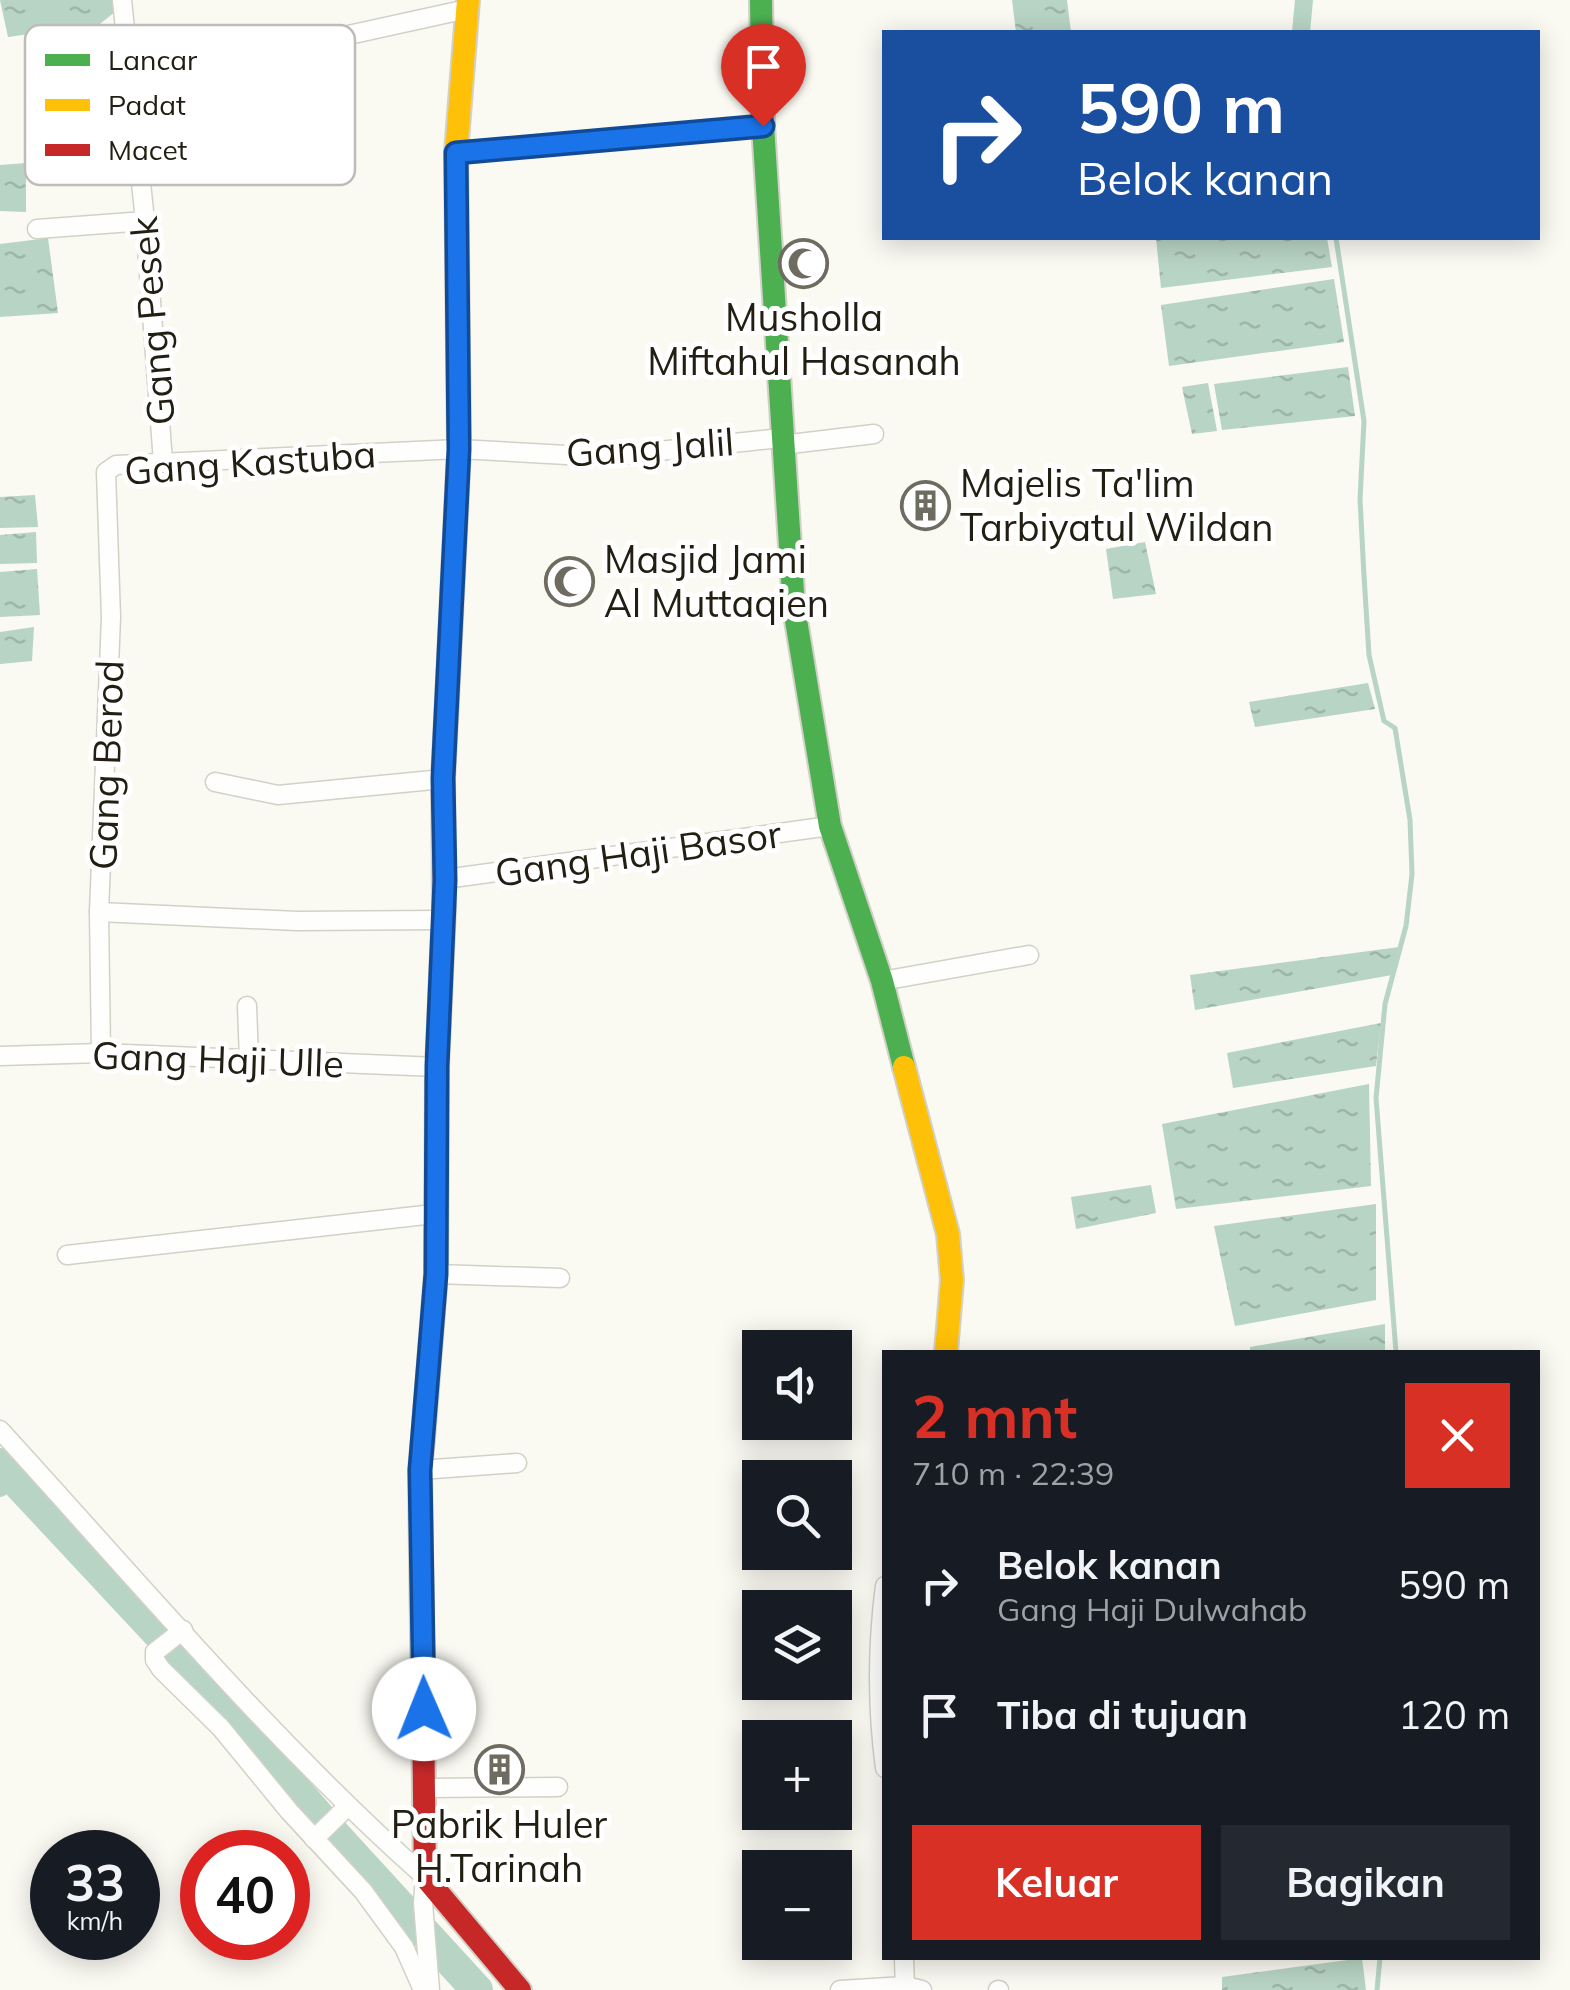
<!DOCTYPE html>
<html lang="id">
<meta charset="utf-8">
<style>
body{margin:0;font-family:Mulish,sans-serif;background:#242831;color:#f1f3f6;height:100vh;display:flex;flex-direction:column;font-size:38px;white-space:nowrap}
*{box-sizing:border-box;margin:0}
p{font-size:32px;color:#9ea1a6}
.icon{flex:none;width:55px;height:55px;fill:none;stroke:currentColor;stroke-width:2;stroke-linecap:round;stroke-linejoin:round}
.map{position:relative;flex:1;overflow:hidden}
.sheet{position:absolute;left:882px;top:1350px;width:658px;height:610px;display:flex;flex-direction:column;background:#171b24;border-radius:0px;box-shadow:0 5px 25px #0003}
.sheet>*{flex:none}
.top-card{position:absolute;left:882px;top:30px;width:658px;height:210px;border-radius:0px;box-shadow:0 5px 25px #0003;background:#1a4fa0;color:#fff;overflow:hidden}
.fabs{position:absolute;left:742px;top:1330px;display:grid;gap:20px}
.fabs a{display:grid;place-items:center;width:110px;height:110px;border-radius:0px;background:#171b24;box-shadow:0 5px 25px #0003;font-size:50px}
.speed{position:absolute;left:30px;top:1830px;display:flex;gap:20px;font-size:50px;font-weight:700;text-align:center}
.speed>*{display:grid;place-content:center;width:130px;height:130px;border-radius:50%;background:#171b24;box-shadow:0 5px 25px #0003;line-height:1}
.speed small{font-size:25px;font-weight:400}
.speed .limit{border:15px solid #d22;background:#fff;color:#111}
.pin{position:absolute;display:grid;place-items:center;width:85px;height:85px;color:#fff;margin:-102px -42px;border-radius:50% 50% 50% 0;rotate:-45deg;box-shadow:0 0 10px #0007}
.pin .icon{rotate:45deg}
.me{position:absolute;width:110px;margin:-55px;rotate:359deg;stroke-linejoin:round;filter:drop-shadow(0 0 8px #0008)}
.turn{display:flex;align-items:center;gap:35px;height:210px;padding:0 30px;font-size:45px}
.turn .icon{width:130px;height:130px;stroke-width:2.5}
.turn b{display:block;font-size:70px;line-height:85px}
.round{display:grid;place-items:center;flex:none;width:105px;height:105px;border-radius:0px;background:#242831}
.overview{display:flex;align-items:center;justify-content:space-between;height:170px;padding:0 30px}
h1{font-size:60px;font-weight:700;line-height:75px;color:#d93025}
.button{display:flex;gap:20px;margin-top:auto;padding:20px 30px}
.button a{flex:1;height:115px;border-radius:0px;background:#d93025;color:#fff;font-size:40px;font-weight:700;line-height:115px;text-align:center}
.button a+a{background:#242831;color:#f1f3f6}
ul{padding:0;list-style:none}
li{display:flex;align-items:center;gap:30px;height:130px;padding:0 30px}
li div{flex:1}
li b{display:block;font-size:38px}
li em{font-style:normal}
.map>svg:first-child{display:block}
</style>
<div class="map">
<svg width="1570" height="1990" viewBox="0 0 1570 1990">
<defs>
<pattern id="water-ripples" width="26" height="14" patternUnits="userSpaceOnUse" patternTransform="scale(2.5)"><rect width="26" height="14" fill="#b8d4c4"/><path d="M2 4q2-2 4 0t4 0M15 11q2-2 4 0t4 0" fill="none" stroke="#9eb6a7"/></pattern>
</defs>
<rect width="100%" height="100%" fill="#faf9f2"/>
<g fill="url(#water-ripples)">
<polygon points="0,0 117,0 116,11 100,24 8,37"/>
<polygon points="1012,0 1067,0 1071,32 1016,32"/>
<polygon points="26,163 26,212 0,211 0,165"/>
<polygon points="48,238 58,313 0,317 0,244"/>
<polygon points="1156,238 1327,238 1332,267 1161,288"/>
<polygon points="1334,279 1344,342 1169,366 1161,305"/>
<polygon points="1348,367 1355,416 1222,430 1214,384"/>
<polygon points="1208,383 1217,431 1192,434 1182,387"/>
<polygon points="35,495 38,527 0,528 0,497"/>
<polygon points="36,532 37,563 0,564 0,535"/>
<polygon points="1145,542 1156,594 1113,599 1106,549"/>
<polygon points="37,569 40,615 0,617 0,572"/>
<polygon points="34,627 32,661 0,664 0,632"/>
<polygon points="1368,683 1375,709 1255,727 1249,702"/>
<polygon points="1399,947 1392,975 1195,1010 1190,975"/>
<polygon points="1381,1023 1376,1066 1233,1088 1227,1053"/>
<polygon points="1369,1084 1371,1186 1176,1209 1162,1124"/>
<polygon points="1151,1185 1156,1213 1076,1229 1071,1197"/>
<polygon points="1376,1204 1376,1300 1235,1326 1214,1226"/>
<polygon points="1385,1324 1385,1352 1250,1352 1250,1347"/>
<polygon points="1362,1958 1366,1990 1222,1990 1222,1977"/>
</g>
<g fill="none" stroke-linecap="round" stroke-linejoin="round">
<g stroke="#b8d4c4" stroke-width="5">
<polyline points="1336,238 1364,421 1360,499 1364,576 1369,655 1384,721 1395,728 1410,820 1412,874 1406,926 1385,1004 1376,1098 1396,1352"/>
<polyline points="1377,1990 1380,1958"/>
</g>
<g stroke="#b8d4c4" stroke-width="18">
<polyline points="1301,32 1304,0"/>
<polyline points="0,1488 2,1467"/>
</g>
<polyline stroke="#b8d4c4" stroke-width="32" points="0,1464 183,1660 335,1835 477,1990"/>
<defs>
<g id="street">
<polyline points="122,0 145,221 163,462"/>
<polyline points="130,83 467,9"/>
<polyline points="456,153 763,126"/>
<polyline points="37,229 145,221"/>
<polyline points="782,445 874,434"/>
<polyline points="215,782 278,795 443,779"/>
<polyline points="445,879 830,826"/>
<polyline points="99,912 297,921 443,920"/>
<polyline points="882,981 1029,955"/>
<polyline points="247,1006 249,1059"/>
<polyline points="101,1053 99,912 111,617 106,472 116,465 459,449 603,457 781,438"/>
<polyline points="0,1056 101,1053 437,1067"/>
<polyline points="67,1255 434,1214"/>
<polyline points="436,1274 560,1278"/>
<path d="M 0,1430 C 139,1582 271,1740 425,1877 L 423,1903 L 430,1990"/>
<polyline points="420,1470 517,1463"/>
<path d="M 885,1586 C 877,1647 877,1707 885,1768"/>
<polyline points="183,1630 155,1652 155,1660 161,1669 221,1728 289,1811 363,1891 404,1947 423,1990"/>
<polyline points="425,1788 558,1787"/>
<polyline points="314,1839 347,1807"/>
<polyline points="904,1958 905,1990"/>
<polyline points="840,1990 905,1986 922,1990"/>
<polyline points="998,1990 999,1990"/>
</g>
<polyline id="fast" points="761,0 763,126 794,608 830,826 882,981 904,1067"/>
<g id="slow">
<polyline points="448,679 459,449 456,153 468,0"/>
<polyline points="904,1067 948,1234 952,1280 946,1352"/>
<polyline points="423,1438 436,1274 437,1067 444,908"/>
</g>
<g id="jam">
<polyline points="444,908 443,779 448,679"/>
<polyline points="423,1438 420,1470 425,1877 520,1990"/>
</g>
</defs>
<use href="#street" stroke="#d2d1c8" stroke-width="21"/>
<use href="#fast" stroke="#d2d1c8" stroke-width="26"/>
<use href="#slow" stroke="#d2d1c8" stroke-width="26"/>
<use href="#jam" stroke="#d2d1c8" stroke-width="26"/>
<use href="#street" stroke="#fefefd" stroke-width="18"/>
<use href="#fast" stroke="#4caf50" stroke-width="22"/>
<use href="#slow" stroke="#ffc107" stroke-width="22"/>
<use href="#jam" stroke="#c62828" stroke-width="22"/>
</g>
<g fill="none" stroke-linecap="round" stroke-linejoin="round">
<defs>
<polyline id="route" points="424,1709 420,1470 436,1274 437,1066 445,880 443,778 459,449 456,153 763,126"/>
</defs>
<use href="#route" stroke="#114b97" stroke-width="25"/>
<use href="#route" stroke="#1a73e8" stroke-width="18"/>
</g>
<defs>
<symbol id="mosque-ring" viewBox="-11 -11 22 22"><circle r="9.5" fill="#fff" stroke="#6e6b60" stroke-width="1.5"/><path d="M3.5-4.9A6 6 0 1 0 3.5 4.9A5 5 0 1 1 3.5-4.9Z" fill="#6e6b60"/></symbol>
<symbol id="building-ring" viewBox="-11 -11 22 22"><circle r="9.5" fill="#fff" stroke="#6e6b60" stroke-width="1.5"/><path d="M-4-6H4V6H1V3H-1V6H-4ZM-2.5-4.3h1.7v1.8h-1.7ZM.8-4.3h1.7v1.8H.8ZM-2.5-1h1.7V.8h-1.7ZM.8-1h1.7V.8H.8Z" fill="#6e6b60"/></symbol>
</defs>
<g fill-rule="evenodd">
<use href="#mosque-ring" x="776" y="236" width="55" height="55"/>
<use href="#building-ring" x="898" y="478" width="55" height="55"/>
<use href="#mosque-ring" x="542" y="554" width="55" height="55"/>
<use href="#building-ring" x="472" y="1742" width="55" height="55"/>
</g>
<g text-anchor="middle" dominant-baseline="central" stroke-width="10" stroke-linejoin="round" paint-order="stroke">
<g font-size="38" fill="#221e12" stroke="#fff">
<text x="804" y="317">Musholla<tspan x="804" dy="44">Miftahul Hasanah</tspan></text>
<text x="960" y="483" text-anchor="start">Majelis Ta'lim<tspan x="960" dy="44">Tarbiyatul Wildan</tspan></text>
<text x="604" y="559" text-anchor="start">Masjid Jami<tspan x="604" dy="44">Al Muttaqien</tspan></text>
<text x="499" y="1824">Pabrik Huler<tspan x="499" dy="44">H.Tarinah</tspan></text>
</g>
<g font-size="38" fill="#221e12" stroke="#fff">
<text transform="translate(152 321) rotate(-95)">Gang Pesek</text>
<text transform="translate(650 447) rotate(-4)">Gang Jalil</text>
<text transform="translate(250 462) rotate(-4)">Gang Kastuba</text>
<text transform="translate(106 765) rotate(-88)">Gang Berod</text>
<text transform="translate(638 853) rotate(-8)">Gang Haji Basor</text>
<text transform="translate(218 1059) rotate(2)">Gang Haji Ulle</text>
</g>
</g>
<rect x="25" y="25" width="330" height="160" rx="15" fill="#fff" stroke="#bdbcb8" stroke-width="2.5"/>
<rect x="45" y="54" width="45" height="12" fill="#4caf50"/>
<rect x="45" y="99" width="45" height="12" fill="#ffc107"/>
<rect x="45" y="144" width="45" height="12" fill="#c62828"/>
<g font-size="28" fill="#221e12">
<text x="108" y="70">Lancar</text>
<text x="108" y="115">Padat</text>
<text x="108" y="160">Macet</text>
</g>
</svg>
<div class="fabs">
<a><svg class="icon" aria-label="sound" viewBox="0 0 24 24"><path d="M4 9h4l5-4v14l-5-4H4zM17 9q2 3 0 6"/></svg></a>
<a><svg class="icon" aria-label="search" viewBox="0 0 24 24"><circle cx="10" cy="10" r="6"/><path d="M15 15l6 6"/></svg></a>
<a><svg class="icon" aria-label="layers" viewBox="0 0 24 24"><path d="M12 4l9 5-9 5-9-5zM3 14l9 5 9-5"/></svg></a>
<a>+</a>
<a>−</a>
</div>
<div class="speed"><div>33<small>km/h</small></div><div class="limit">40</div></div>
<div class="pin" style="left:763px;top:126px;background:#d93025"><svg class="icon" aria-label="arrive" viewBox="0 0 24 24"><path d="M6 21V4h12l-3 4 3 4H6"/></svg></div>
<svg class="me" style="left:424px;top:1709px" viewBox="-20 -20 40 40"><circle r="19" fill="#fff"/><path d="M0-13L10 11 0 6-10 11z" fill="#1a73e8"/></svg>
<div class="top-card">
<div class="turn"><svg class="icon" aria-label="right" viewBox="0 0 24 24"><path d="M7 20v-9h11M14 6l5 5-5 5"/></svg><div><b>590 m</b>Belok kanan</div></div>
</div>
<section class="sheet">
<div class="overview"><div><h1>2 mnt</h1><p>710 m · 22:39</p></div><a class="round" style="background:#d93025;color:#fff"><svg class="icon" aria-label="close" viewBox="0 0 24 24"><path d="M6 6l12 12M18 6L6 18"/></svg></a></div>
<ul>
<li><svg class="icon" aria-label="right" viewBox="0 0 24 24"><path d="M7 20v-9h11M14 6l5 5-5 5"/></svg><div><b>Belok kanan</b><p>Gang Haji Dulwahab</p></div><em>590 m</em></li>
<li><svg class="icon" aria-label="arrive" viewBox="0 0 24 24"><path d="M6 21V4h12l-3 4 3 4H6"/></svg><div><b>Tiba di tujuan</b></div><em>120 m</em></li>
</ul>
<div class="button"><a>Keluar</a><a>Bagikan</a></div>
</section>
</div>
